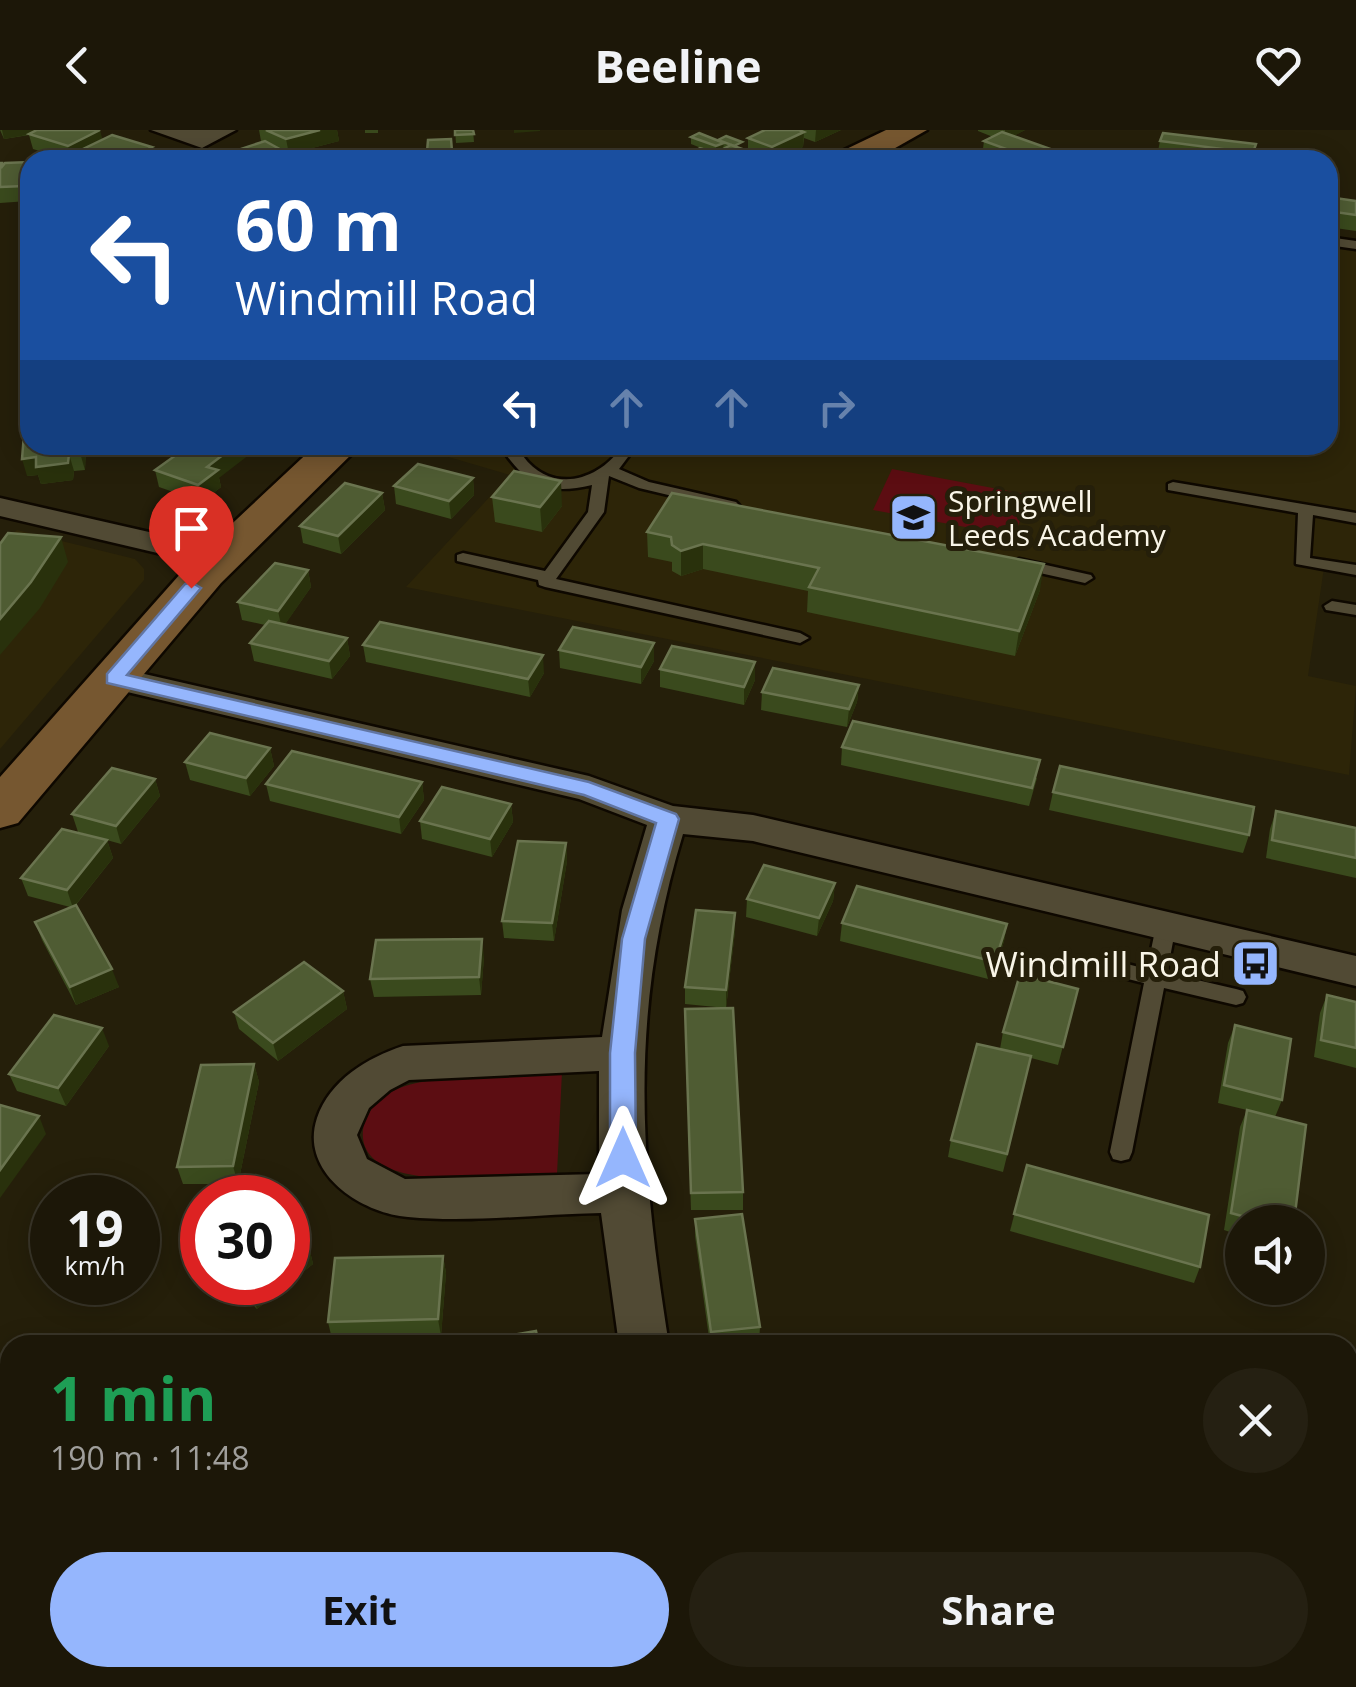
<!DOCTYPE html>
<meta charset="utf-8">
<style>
body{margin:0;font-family:"Open Sans",sans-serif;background:#252012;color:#f1f3f6;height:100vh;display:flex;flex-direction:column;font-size:38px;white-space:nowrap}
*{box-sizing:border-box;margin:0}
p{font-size:32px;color:#a09f9c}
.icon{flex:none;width:55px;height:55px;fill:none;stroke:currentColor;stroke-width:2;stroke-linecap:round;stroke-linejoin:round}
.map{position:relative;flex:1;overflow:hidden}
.drawer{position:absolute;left:0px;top:1205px;width:1358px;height:352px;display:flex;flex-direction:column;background:#1c1708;border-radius:30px 30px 0 0;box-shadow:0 5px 25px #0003,0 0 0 2px #3a3629}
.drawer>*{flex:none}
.banner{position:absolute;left:20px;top:20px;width:1318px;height:305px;border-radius:30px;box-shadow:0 5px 25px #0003,0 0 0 2px #3a3629;background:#1a4fa0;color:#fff;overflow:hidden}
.buttons{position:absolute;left:1225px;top:1075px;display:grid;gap:20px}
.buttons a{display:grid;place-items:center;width:100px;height:100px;border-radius:50%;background:#1c1708;box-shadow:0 5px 25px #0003,0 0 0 2px #3a3629;font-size:50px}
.speed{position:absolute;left:30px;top:1045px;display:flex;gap:20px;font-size:50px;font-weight:700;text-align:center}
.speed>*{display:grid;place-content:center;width:130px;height:130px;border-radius:50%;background:#1c1708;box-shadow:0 5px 25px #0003,0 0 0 2px #3a3629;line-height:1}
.speed small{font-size:25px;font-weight:400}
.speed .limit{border:15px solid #d22;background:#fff;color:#111}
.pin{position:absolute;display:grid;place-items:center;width:85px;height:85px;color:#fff;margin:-102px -42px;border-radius:50% 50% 50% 0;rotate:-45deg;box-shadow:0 0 10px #0007}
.pin .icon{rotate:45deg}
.me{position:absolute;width:110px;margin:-55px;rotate:0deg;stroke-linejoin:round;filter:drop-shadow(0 0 8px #0008)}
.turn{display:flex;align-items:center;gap:35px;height:210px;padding:0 50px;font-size:45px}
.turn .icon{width:130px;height:130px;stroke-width:2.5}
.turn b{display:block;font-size:70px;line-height:85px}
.lanes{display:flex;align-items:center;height:95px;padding:0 50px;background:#0003;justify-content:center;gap:50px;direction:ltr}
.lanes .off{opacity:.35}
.round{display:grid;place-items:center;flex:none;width:105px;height:105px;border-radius:52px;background:#252012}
.headline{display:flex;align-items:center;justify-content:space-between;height:170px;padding:0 50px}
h1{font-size:60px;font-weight:700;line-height:75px;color:#1e9e55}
.primary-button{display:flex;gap:20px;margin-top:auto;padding:20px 50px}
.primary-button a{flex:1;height:115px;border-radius:60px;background:#95b6fd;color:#111;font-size:40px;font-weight:700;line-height:115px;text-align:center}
.primary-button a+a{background:#252012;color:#f1f3f6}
header{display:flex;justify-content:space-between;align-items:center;height:130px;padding:0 50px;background:#1c1708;font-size:45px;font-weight:700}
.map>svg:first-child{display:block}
</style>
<header><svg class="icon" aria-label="back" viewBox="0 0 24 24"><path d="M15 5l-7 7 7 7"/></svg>Beeline<svg class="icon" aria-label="heart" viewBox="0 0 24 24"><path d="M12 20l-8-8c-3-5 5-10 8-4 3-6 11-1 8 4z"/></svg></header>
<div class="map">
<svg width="1356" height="1557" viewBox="0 0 1356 1557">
<rect width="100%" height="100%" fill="#251f0a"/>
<g fill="#2d2508">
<polygon points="1328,117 1356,121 1356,435 1325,431 1308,546 1356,556 1349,645 406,457 510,345 408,315 1328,315"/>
<polygon points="17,400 135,429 144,439 144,450 0,619 0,416"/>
</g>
<g fill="#5c0d12">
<polygon points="892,339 1030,365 1014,406 873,380"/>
<path d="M 562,942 L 557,1044 C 514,1045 356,1069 363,1000 C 365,982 380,967 395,960 C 428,943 521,945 562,942 Z"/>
</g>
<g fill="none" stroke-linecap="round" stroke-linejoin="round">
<defs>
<g id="lane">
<polygon points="1328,107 1356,111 1356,119 1328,115"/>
<path d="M 512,315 L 526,315 L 523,326 C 551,364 599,352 623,315 L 637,315 L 619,339 L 649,352 L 736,372 L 739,375 L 731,380 L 639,358 L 609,346 L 604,382 L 556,449 L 800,503 L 809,508 L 800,513 L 545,457 L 539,455 L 538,450 L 457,431 L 457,425 L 463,423 L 545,441 L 588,382 L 592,355 C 553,364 531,359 507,326 Z"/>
<polygon points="1173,352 1356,383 1356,393 1313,385 1310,428 1356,435 1356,445 1296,434 1298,383 1168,360 1168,354"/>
<polygon points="1019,429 1091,445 1093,448 1085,453 1013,437 1013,431"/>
<polygon points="1332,471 1356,475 1356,485 1326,480 1324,476"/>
<polygon points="1166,789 1176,796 1167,843 1236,859 1243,861 1246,867 1243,873 1236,875 1164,858 1132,1022 1129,1029 1121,1031 1113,1029 1110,1022 1144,853 1108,844 1105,839 1108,834 1115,831 1147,839 1156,796"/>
</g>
<g id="street">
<polygon points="151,0 236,0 202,18"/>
<polygon points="874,12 914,25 918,30 883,30 866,24 866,14"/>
<polygon points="0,368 228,420 233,427 217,437 0,386"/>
<path d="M 114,537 L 589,646 L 673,676 L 753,685 L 1356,826 L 1356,856 L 753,711 L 683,704 C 628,884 640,1032 669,1215 L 619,1215 L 601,1083 C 538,1084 471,1093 408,1087 C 360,1083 299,1042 317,988 C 330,950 367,928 403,916 L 602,907 L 622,780 L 647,695 L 579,669 L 102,556 L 97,548 L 102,540 ZM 599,941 L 599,1044 L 405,1049 L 367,1029 L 357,1005 L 369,978 L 390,960 L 409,950 Z"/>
<polygon points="445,1548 518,1548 515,1557 441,1557"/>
<polygon points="715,1548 773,1548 777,1557 718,1557"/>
</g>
<g id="secondary">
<polygon points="886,0 927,0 874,30 833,30 838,23"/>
<polygon points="316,315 361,315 221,453 18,693 0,698 0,647 189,434"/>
</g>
</defs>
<use href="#lane" stroke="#0e0800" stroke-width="5"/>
<use href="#street" stroke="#0e0800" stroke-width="5"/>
<use href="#secondary" stroke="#0e0800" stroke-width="5"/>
<use href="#lane" fill="#514a34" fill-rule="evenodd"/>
<use href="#street" fill="#514a34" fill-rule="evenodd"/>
<use href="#secondary" fill="#765730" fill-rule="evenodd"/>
</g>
<g fill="#3a4a1d">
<polygon points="0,0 99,0 102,9 155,30 81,30 81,27 73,30 68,30 33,19 29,5 4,9"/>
<polygon points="259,0 337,0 339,11 289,24 298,30 221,30 220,26 263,12 261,11"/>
<rect x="365" y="0" width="13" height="3"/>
<polygon points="455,0 473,0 474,12 456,13"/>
<polygon points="765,0 841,0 815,12 804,8 803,17 776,30 767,30 755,26 755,30 691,30 691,23 706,20 691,14 691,7 718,10 748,21 748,8"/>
<polygon points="978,0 1025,0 1013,6 1051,30 993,30 982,26 984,11 993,7 978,1"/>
<polygon points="451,9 453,28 428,29 427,22"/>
<polygon points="1160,11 1256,14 1252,30 1186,30 1157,26"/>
<polygon points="30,32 28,71 0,73 0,33 2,33 3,36"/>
<polygon points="1328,67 1356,71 1356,101 1328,97"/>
<polygon points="30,315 86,315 85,340 74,341 73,350 41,354 38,345 27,346"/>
<polygon points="155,340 219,348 221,357 202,372 159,357"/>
<polygon points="473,348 474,365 451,389 396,374 394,356"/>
<polygon points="382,363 385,380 341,424 303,413 300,396"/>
<polygon points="492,367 562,376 542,402 495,392"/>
<polygon points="647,402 1040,460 1015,526 807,482 808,461 703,439 681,446 672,441 672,432 648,427"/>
<polygon points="308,440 311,457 285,494 347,508 350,526 332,549 254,531 250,513 265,495 242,490 238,472"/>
<polygon points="654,513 654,531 641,554 560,538 559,520"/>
<polygon points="363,515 544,543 530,567 366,532"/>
<polygon points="755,532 755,550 744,575 660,557 660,539"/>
<polygon points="859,555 857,572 847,597 761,580 762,562"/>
<polygon points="842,617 1037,648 1029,676 841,635"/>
<polygon points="270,618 274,636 250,666 190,650 185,632"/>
<polygon points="155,649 160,666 121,714 78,702 72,684"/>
<polygon points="422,652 424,670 401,704 270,671 266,654"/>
<polygon points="1053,662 1249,705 1243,723 1049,680"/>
<polygon points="511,674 513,692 492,727 422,709 420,691"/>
<polygon points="1276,681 1356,698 1356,748 1266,728 1270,699"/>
<polygon points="107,710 113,728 75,776 119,857 76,875 42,810 35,792 70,777 28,766 21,748"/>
<polygon points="566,713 567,731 554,811 504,808 502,791"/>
<polygon points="835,753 833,771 817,806 746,787 747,769"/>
<polygon points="842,793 1007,794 1004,811 992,850 840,811"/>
<polygon points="735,801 726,878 685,874 685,857"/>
<polygon points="484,827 481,865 374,867 370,849"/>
<polygon points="1078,859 1058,935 1031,928 1003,1042 948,1027 951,1010 1000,919 1003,902"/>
<polygon points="343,861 347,879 278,931 239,899 234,882"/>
<polygon points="1327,865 1356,872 1356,938 1314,927 1320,883"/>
<polygon points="1235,895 1282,970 1275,987 1294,1092 1242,1092 1242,1106 1224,1100 1240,997 1247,980 1218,973 1228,913"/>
<polygon points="685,897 743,1062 743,1080 691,1080"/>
<polygon points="109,916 66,976 17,961 9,944"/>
<polygon points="254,934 259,952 238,1054 183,1054 177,1037"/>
<polygon points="1027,1035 1200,1137 1194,1153 1010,1101"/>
<polygon points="695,1089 760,1197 759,1213 710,1215 695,1106"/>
<polygon points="202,1093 202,1124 197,1119 191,1102"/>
<polygon points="309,1117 313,1134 257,1179 231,1152 288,1152"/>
<polygon points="443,1126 446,1143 441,1206 332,1209 328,1192"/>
<polygon points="891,1548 1017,1548 1023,1557 896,1557"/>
</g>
<g fill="#29310c">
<polygon points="2,0 49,0 50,1 4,9"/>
<polygon points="100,0 104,15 79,21 81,27 71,30 68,16"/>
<polygon points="320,0 337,0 339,11 289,24 286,9"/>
<polygon points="514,0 540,0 540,1 514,3"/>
<polygon points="816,0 841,0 815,12"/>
<polygon points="1005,0 1025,0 1004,11"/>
<polygon points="804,2 803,17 776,30 772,30 772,17"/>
<polygon points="724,13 723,20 716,24 716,16"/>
<polygon points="152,17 155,30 126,30"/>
<polygon points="1053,20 1051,30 1034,30"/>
<polygon points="30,35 30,64 28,71 24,56"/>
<polygon points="80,315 86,315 85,340 80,323"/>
<polygon points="236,315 262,315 219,348 221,357 202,372 198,355 207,337"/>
<polygon points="69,324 74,341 73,350 41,354 38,345 27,346 22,329"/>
<polygon points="473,348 474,365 451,389 449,371"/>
<polygon points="561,351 562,376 542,402 540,377"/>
<polygon points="382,363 385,380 341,424 338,406"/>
<polygon points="61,407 68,432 40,478 0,525 0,489"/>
<polygon points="703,414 703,439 681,446 681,421"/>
<polygon points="1044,434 1040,460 1015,526 1019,501"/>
<polygon points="308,440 311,457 282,499 278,481"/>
<polygon points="347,508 350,526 332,549 329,531"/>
<polygon points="654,513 654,531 641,554 641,537"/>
<polygon points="543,525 544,543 530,567 528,549"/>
<polygon points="755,532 755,550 744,575 744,557"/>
<polygon points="859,555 857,572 847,597 849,579"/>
<polygon points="270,618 274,636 250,666 246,648"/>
<polygon points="155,649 160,666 121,714 116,696"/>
<polygon points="422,652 424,670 401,704 399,687"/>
<polygon points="511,674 513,692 492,727 490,709"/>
<polygon points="107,710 113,728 73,778 67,760"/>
<polygon points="566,713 567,731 554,811 552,793"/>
<polygon points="835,753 833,771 817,806 819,788"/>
<polygon points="735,783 735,801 726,878 726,860"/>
<polygon points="1007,794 1004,811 992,850 995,832"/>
<polygon points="482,809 484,827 481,865 479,847"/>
<polygon points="112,839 119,857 76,875 70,857"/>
<polygon points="343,861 347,879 278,931 273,913"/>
<polygon points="102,898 109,916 66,976 58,958"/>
<polygon points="254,934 259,952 238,1054 233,1036"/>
<polygon points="39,986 46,1004 0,1068 0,1040"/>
<polygon points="309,1117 313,1134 257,1179 252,1162 264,1152 288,1152 288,1134"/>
<polygon points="443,1126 446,1143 441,1206 438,1189"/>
<polygon points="72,1548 89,1548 91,1557 50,1557"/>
<polygon points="217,1548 254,1548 233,1557 196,1557"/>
<polygon points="911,1548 932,1548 929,1557 909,1557"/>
</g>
<g fill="#4f5c33" stroke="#6a744f" stroke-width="2.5">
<polygon points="37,0 100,0 68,16 29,4"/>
<polygon points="266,0 320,0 286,9"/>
<polygon points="455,0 473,0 474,4 455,5"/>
<polygon points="765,0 799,0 804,2 772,17 748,8"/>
<polygon points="1002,2 1053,20 1034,29 984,11"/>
<polygon points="699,3 724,13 716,16 691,7"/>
<polygon points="1163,3 1256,14 1253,23 1160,11"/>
<polygon points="112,5 152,17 126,30 109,30 79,21"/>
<polygon points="726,6 742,12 734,16 718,10"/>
<polygon points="451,9 452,21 427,22 428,10"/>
<polygon points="265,11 298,29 226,30 220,26"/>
<polygon points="731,15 756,24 743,30 701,30 706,28 691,23 700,18 715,23"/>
<polygon points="644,25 657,30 634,29"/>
<polygon points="30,32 24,56 0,57 0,33 2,33 1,38 5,33"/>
<polygon points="1328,67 1356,71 1356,85 1328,81"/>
<polygon points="30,247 30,280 27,280"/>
<polygon points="25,292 30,292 30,315 80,315 80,323 69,324 68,333 36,337 36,327 22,329"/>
<polygon points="190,315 236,315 207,337 218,340 198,355 155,340"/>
<polygon points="418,334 473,348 449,371 394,356"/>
<polygon points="514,341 561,351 540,377 492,367"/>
<polygon points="345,353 382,363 338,406 300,396"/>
<polygon points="672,363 1044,434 1019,501 809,457 819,438 703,414 681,421 672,415 671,407 647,402"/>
<polygon points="8,403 61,407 31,452 0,489 0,414"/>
<polygon points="275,433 308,440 278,481 238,472"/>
<polygon points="269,491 347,508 329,531 250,513"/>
<polygon points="380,492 543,525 528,549 363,515"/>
<polygon points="573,497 654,513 641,537 559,520"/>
<polygon points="672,516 755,532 744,557 660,539"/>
<polygon points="773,538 859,555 849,579 762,562"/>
<polygon points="853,591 1040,630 1032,658 842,617"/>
<polygon points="210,603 270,618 246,648 185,632"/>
<polygon points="292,621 422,652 399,687 266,654"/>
<polygon points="1060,636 1254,677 1249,705 1053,662"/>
<polygon points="112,638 155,649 116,696 72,684"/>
<polygon points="442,657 511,674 490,709 420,691"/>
<polygon points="1276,681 1356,698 1356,728 1272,710"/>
<polygon points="62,699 107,710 67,760 21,748"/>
<polygon points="518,711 566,713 552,793 502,791"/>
<polygon points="764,735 835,753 819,788 747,769"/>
<polygon points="857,756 1007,794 995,832 842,793"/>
<polygon points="76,775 112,839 70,857 35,792"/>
<polygon points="696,780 735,783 726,860 685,857"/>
<polygon points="482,809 479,847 370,849 376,810"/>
<polygon points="304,832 343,861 273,913 234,882"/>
<polygon points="1020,844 1078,859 1063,917 1003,902"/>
<polygon points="1327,865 1356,872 1356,918 1321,910"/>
<polygon points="733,878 743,1062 691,1063 685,879"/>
<polygon points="54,885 102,898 58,958 9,944"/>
<polygon points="1235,895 1291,909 1282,970 1224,955"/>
<polygon points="977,914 1031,926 1007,1024 951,1010"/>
<polygon points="254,934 233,1036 177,1037 201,935"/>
<polygon points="0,975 39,986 0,1040"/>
<polygon points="1247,980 1306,995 1294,1092 1264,1092 1231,1083"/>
<polygon points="1027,1035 1209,1085 1200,1137 1014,1084"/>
<polygon points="247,1060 255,1068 238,1068"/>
<polygon points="742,1084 760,1197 711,1202 695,1089"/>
<polygon points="202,1093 202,1113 191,1102"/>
<polygon points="288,1098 309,1117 288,1134"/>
<polygon points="443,1126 438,1189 328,1192 335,1128"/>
<polygon points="242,1152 264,1152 252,1162"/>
<polygon points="536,1201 539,1215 474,1215 473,1212"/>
<polygon points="10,1494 10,1548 72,1548 50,1557 0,1557 0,1498"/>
<polygon points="126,1548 217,1548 196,1557 128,1557"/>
<polygon points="942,1548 1017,1548 1023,1557 947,1557"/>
<polygon points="1089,1548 1281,1548 1288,1557 1070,1557"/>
</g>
<polygon fill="#95b6fd" stroke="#6176a4" stroke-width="2.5" points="191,452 201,458 127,545 589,652 676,684 679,689 645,809 635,923 636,1028 632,1036 623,1039 610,1028 610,923 622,809 656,693 584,665 107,553 107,544 185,454"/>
<defs>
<symbol id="school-square" viewBox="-11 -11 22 22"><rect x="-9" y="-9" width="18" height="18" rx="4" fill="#95b6fd" stroke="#251f0a"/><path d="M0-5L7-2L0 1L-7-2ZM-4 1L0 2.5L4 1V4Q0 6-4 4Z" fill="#111"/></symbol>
<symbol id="bus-square" viewBox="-11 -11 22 22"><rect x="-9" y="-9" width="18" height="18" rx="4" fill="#95b6fd" stroke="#251f0a"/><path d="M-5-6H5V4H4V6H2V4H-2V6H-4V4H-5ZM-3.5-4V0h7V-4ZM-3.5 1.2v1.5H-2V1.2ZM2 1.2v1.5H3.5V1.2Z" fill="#111"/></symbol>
</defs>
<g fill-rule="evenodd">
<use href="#school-square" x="886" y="360" width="55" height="55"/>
<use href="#bus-square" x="1228" y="806" width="55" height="55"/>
</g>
<g text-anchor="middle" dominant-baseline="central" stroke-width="10" stroke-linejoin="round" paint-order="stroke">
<g font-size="30" fill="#f9f5e7" stroke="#251f0a" text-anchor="start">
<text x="948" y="370">Springwell<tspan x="948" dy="34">Leeds Academy</tspan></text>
</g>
<g font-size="35" fill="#f9f5e7" stroke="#251f0a" text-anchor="end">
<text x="1221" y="833">Windmill Road</text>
</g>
</g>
</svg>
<div class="buttons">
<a><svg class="icon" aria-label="sound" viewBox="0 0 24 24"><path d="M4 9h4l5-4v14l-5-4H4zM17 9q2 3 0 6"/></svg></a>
</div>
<div class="speed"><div>19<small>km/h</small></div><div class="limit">30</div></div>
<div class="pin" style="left:191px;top:458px;background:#d93025"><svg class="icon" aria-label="arrive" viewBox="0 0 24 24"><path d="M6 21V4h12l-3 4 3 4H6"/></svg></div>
<svg class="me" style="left:623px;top:1028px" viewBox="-20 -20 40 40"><path d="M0-17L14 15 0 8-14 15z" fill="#95b6fd" stroke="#fff" stroke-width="4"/></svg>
<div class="banner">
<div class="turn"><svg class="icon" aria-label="left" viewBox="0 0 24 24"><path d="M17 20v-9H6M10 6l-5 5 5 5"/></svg><div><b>60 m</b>Windmill Road</div></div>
<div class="lanes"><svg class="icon" aria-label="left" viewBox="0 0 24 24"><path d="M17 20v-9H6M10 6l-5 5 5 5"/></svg><svg class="icon off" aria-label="ahead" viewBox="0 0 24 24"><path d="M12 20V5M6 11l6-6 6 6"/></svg><svg class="icon off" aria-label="ahead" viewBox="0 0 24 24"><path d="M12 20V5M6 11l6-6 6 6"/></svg><svg class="icon off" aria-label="right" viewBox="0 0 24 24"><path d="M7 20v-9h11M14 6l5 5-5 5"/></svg></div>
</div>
<section class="drawer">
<div class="headline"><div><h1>1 min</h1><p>190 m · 11:48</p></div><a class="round"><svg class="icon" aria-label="close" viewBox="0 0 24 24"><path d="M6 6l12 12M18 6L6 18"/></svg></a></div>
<div class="primary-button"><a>Exit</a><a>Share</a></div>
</section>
</div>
